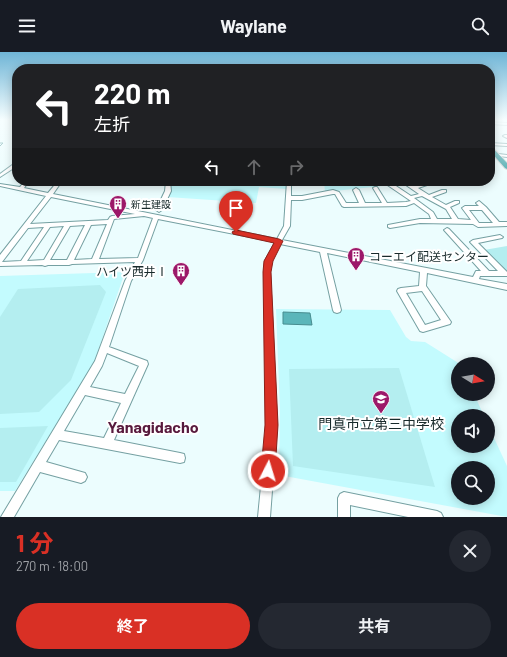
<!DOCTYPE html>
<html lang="ja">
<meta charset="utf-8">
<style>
body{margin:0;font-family:Barlow,"Noto Sans JP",sans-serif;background:#242831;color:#f1f3f6;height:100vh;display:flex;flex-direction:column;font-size:15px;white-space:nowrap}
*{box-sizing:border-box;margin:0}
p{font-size:13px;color:#9ea1a6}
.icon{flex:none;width:22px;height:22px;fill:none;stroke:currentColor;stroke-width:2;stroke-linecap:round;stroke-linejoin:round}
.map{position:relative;height:465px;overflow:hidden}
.details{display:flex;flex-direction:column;background:#171b24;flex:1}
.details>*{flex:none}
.hud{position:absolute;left:12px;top:12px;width:483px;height:122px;border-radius:16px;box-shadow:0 2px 10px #0003;background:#202124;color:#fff;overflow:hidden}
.needle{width:26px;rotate:101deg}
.controls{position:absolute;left:451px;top:305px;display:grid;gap:8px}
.controls a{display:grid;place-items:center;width:44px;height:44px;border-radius:50%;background:#171b24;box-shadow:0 2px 10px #0003;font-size:20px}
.pin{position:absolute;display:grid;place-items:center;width:34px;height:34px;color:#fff;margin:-41px -17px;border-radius:50% 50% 50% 0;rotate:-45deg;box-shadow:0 0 4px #0007}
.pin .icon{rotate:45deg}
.me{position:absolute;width:44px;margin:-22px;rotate:5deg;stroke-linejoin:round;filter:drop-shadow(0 0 3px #0008)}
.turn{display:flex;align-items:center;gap:14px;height:84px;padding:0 16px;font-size:18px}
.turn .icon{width:52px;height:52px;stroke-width:2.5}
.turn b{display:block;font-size:28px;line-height:34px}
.lanes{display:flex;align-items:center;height:38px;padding:0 16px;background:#0003;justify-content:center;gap:20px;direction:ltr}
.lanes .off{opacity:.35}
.round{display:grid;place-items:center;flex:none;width:42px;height:42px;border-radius:21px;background:#242831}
.head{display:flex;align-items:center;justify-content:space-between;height:68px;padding:0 16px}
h1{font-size:24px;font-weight:700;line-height:30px;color:#d93025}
.primary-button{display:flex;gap:8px;margin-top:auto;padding:8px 16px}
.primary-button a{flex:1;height:46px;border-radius:24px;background:#d93025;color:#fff;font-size:16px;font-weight:700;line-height:46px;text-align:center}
.primary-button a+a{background:#242831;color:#f1f3f6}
header{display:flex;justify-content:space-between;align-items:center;height:52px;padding:0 16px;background:#171b24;font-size:18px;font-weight:700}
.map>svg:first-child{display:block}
</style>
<header><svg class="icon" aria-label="menu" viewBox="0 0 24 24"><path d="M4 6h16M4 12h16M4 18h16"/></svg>Waylane<svg class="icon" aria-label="search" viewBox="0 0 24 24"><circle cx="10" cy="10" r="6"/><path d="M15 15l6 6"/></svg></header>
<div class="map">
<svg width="507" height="465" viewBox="0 0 507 465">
<rect width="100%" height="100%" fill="#ecfdfe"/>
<g fill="#c3fbfe" fill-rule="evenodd">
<polygon points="170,129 287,129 286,137 259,135 256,151 167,145 171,137"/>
<polygon points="324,129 390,129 382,134 325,140"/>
<polygon points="125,220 94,311 15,439 0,439 0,224"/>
<path d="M 276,257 L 390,258 L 406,285 L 411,289 L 425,290 L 460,312 L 458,312 L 458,342 L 474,342 L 484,364 L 458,364 L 458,394 L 488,394 L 488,373 L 507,414 L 507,465 L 279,423 L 280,360 ZM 458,416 L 488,416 L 488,446 L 458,446 Z"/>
</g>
<g fill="#b4eef0">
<polygon points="507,194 507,221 484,198"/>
<polygon points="100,233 106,240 71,328 39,360 0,362 0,265 18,237"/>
<polygon points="399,316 435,435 293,414 289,317"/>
<polygon points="48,374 16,430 0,430 0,376"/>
</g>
<polygon fill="#5bb6ba" stroke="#478c8f" points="283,260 310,261 312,273 283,272"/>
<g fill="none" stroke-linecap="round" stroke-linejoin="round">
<polyline stroke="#478c8f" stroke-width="1" points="0,91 3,91 0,94"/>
<defs>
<g id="minor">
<polygon points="490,70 507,71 507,73 490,72"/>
<polygon points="505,83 507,83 507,86 503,84"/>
<polygon points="490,91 507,92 507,94 490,93"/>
<polygon points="490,101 507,103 507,105 490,103"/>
<polygon points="15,111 17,111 17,114 0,125 0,122"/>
<path d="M 25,129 L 29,129 L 24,136 L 48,141 L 58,129 L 62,129 L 53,142 L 277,187 L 284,174 L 287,129 L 291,129 L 291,144 L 302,144 L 333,138 L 339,140 L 346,151 L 359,151 L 353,138 L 356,136 L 359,138 L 365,151 L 382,151 L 373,136 L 375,135 L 377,135 L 387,151 L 406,150 L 411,149 L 386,132 L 386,130 L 390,130 L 411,144 L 419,142 L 406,133 L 406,131 L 410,131 L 415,134 L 428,130 L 430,131 L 430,132 L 418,136 L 429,143 L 442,138 L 446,138 L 446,140 L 432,145 L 446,153 L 455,149 L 459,149 L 459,151 L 450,155 L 458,167 L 471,168 L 462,156 L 465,154 L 479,154 L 476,151 L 479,149 L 486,155 L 499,170 L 507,170 L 507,174 L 478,175 L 473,172 L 420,171 L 390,176 L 388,175 L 388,173 L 420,167 L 431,167 L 429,162 L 414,151 L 406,154 L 344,155 L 342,154 L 335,142 L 333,142 L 302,148 L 291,148 L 290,174 L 282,188 L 473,225 L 476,219 L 481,219 L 444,178 L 447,176 L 449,177 L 489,219 L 498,219 L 470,190 L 473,188 L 500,183 L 503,185 L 502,186 L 478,191 L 507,220 L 507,224 L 480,224 L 479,227 L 507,232 L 507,238 L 427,221 L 426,234 L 451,270 L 450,272 L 423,280 L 420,279 L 397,239 L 398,237 L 401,236 L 419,234 L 420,220 L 327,201 L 341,258 L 340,260 L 337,261 L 334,260 L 333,258 L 320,200 L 280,192 L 271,209 L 270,220 L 277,373 L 270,465 L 258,465 L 267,373 L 264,220 L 265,209 L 275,190 L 158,167 L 143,208 L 131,229 L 109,295 L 147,309 L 148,312 L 114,388 L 180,401 L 184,402 L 185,406 L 184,410 L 180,411 L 59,388 L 46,410 L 85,421 L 87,425 L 85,429 L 81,431 L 40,420 L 14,465 L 1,465 L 95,309 L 125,229 L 135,210 L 72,212 L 69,213 L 48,213 L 45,214 L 42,213 L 0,214 L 0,203 L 46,144 L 0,134 L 0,132 L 20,135 ZM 422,144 L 446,157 L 452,167 L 437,167 L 433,160 L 414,146 ZM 51,145 L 135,162 L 112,164 L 110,165 L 108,168 L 30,172 ZM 469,158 L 482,158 L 493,171 L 479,171 ZM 144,164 L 153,166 L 138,206 L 99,207 L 114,167 ZM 107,172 L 92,207 L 74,208 L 91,173 ZM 85,173 L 67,208 L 50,208 L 70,174 ZM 64,174 L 44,208 L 27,209 L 50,175 ZM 44,175 L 21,209 L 2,210 L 28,176 ZM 422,239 L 441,268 L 425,273 L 406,241 ZM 107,301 L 139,314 L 125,342 L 90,335 L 102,314 ZM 85,343 L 121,351 L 104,386 L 64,379 Z"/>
<polygon points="166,129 170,129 171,139 162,158 159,160 156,158 165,139"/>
<polygon points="344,440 437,459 441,461 443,465 408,465 350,453 350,465 338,465 338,446 340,442"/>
</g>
<polygon id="highway" points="490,93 507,111 507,117 505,116 490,99"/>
</defs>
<use href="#minor" stroke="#75a0a2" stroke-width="2"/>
<use href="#highway" stroke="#d5d9d9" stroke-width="2"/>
<use href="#minor" fill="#fff" fill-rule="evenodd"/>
<use href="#highway" fill="#319ca1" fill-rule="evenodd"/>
</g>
<linearGradient id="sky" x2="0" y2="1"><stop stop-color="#6fb5d6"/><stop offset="0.51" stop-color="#f6feff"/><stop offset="1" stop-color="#f6feff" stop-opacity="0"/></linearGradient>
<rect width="507" height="133" fill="url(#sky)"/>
<polygon fill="#d93025" stroke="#8d1f18" points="236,178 279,187 283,189 273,209 271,220 278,373 275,419 273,424 268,426 263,424 261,419 265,373 263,220 264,209 274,191 233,182 232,180"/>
<defs>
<symbol id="building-pin" viewBox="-11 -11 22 30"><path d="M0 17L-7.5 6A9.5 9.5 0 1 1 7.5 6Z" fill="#9c1869" stroke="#fff"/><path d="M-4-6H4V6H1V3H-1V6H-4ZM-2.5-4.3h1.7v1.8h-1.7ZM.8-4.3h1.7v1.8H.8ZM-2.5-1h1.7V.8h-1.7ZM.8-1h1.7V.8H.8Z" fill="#fff"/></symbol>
<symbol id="school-pin" viewBox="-11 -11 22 30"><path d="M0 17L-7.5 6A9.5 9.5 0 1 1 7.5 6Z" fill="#9c1869" stroke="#fff"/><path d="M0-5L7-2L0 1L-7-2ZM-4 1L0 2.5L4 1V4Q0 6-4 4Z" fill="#fff"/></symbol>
</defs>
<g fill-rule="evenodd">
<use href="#building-pin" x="108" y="142" width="20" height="27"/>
<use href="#building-pin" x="346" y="194" width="20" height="27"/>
<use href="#building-pin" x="171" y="209" width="20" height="27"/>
<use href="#school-pin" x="371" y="337" width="20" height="27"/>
</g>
<g text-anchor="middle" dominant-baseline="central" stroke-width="4" stroke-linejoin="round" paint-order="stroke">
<g font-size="10" fill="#182a2b" stroke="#fff" text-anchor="start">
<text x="131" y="152">新生建設</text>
</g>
<g font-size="12" fill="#182a2b" stroke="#fff" text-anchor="start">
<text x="369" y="204">コーエイ配送センター</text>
<text x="168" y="219" text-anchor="end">ハイツ西井Ⅰ</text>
</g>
<g font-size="14" fill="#182a2b" stroke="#fff">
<text x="381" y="371">門真市立第三中学校</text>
</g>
<g font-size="16" font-weight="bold" fill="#581a3d" stroke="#fff">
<text x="153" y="374">Yanagidacho</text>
</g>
</g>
</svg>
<div class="controls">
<a><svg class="needle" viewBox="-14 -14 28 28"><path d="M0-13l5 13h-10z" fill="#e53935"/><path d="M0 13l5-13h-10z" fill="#9ea1a6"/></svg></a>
<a><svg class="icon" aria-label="sound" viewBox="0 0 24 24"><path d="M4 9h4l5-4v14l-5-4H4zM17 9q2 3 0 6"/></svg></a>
<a><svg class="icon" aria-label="search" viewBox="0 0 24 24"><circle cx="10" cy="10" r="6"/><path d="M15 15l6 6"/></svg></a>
</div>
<div class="pin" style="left:236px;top:180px;background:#d93025"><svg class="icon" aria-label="arrive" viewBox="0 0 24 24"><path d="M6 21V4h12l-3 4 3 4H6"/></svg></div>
<svg class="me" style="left:268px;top:419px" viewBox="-20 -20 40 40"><circle r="17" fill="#d93025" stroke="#fff" stroke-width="3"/><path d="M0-11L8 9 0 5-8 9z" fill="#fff"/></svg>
<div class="hud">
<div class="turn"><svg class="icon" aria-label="left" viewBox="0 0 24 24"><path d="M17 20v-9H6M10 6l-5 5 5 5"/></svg><div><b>220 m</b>左折</div></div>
<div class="lanes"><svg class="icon" aria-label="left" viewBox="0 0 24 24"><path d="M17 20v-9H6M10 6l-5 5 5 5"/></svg><svg class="icon off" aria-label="ahead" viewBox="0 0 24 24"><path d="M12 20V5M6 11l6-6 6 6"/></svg><svg class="icon off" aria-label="right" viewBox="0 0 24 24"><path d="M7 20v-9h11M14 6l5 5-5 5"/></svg></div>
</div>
</div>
<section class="details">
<div class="head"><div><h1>1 分</h1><p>270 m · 18:00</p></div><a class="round"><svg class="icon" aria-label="close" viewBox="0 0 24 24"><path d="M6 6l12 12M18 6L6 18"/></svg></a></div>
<div class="primary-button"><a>終了</a><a>共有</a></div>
</section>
